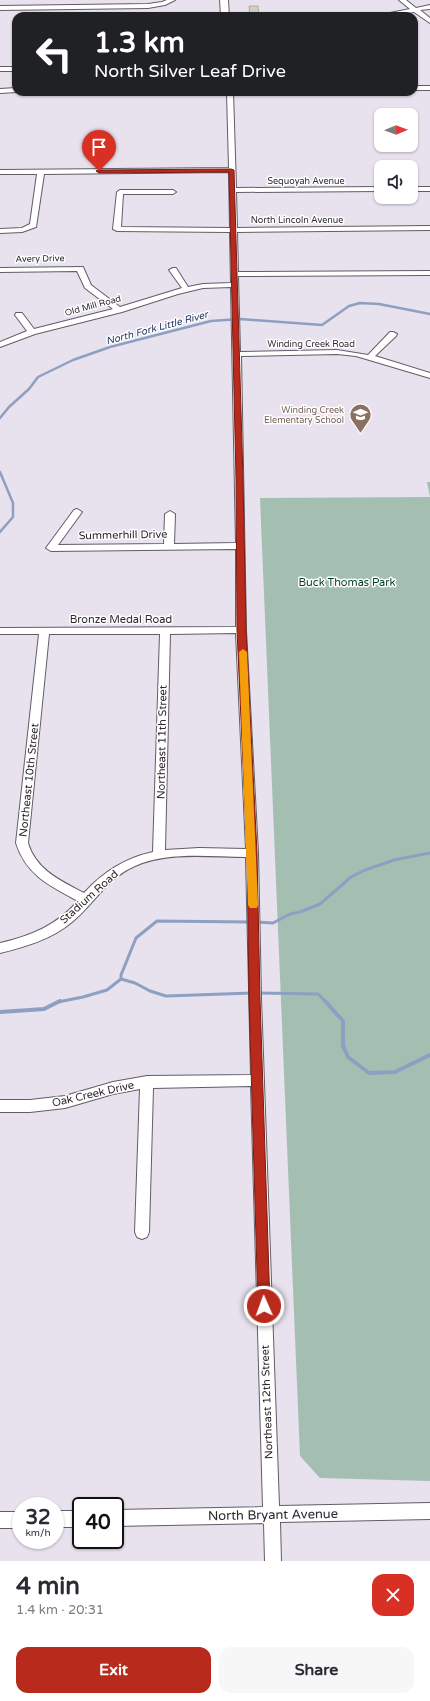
<!DOCTYPE html>
<meta charset="utf-8">
<style>
body{margin:0;font-family:"Varela Round",sans-serif;background:#f7f7f7;color:#2b2b33;height:100vh;display:flex;flex-direction:column;font-size:15px;white-space:nowrap}
*{box-sizing:border-box;margin:0}
p{font-size:13px;color:#7c7c81}
.icon{flex:none;width:22px;height:22px;fill:none;stroke:currentColor;stroke-width:2;stroke-linecap:round;stroke-linejoin:round}
.map{position:relative;height:1561px;overflow:hidden}
.sheet{display:flex;flex-direction:column;background:#fff;flex:1}
.sheet>*{flex:none}
.guide{position:absolute;left:12px;top:12px;width:406px;height:84px;border-radius:12px;box-shadow:0 1px 3px #0004;background:#202124;color:#fff;overflow:hidden}
.needle{width:26px;rotate:89deg}
.buttons{position:absolute;left:374px;top:108px;display:grid;gap:8px}
.buttons a{display:grid;place-items:center;width:44px;height:44px;border-radius:8px;background:#fff;box-shadow:0 1px 3px #0004;font-size:20px}
.speed{position:absolute;left:12px;top:1497px;display:flex;gap:8px;font-size:20px;font-weight:700;text-align:center}
.speed>*{display:grid;place-content:center;width:52px;height:52px;border-radius:50%;background:#fff;box-shadow:0 1px 3px #0004;line-height:1}
.speed small{font-size:10px;font-weight:400}
.speed .limit{border:2px solid #111;border-radius:6px;background:#fff;color:#111}
.pin{position:absolute;display:grid;place-items:center;width:34px;height:34px;color:#fff;margin:-41px -17px;border-radius:50% 50% 50% 0;rotate:-45deg;box-shadow:0 0 4px #0007}
.pin .icon{rotate:45deg}
.me{position:absolute;width:44px;margin:-22px;rotate:358deg;stroke-linejoin:round;filter:drop-shadow(0 0 3px #0008)}
.turn{display:flex;align-items:center;gap:14px;height:84px;padding:0 16px;font-size:18px}
.turn .icon{width:52px;height:52px;stroke-width:2.5}
.turn b{display:block;font-size:28px;line-height:34px}
.round{display:grid;place-items:center;flex:none;width:42px;height:42px;border-radius:12px;background:#f7f7f7}
.summary{display:flex;align-items:center;justify-content:space-between;height:68px;padding:0 16px}
h1{font-size:24px;font-weight:800;line-height:30px}
.primary-button{display:flex;gap:8px;margin-top:auto;padding:8px 16px}
.primary-button a{flex:1;height:46px;border-radius:12px;background:#b82a1b;color:#fff;font-size:16px;font-weight:800;line-height:46px;text-align:center}
.primary-button a+a{background:#f7f7f7;color:#2b2b33}
.map>svg:first-child{display:block}
</style>
<div class="map">
<svg width="430" height="1561" viewBox="0 0 430 1561">
<rect width="100%" height="100%" fill="#e8e1ee"/>
<polygon fill="#a4bfb2" points="427,482 430,482 430,1481 320,1478 300,1456 260,498 430,497"/>
<g fill="none" stroke-linecap="round" stroke-linejoin="round">
<g stroke="#8ea0c1" stroke-width="2.5">
<polyline points="0,418 9,407 29,389 38,377 73,360 110,347 211,321 240,319 322,325 349,306 360,303 379,304 430,314"/>
<polyline points="0,472 13,503 13,517 0,532"/>
</g>
<g stroke="#8ea0c1" stroke-width="3">
<polyline points="256,922 273,923 290,914 300,912 320,904 351,877 365,870 394,860 430,853"/>
<polyline points="121,979 135,983 150,991 166,996 252,993"/>
<polyline points="121,979 121,975 136,938 157,921 250,922"/>
<polyline points="258,993 318,994 326,1002"/>
<polyline points="58,1002 83,997 107,990 121,979"/>
</g>
<g stroke="#8ea0c1" stroke-width="4">
<polyline points="325,1001 343,1021 343,1046 348,1057 369,1073 395,1072 430,1055"/>
<polyline points="0,1012 44,1009 60,1001"/>
</g>
</g>
<polygon fill="#d6cdc2" stroke="#b6ada2" points="249,6 258,6 259,16 250,16"/>
<g fill="none" stroke-linecap="round" stroke-linejoin="round">
<defs>
<g id="minor">
<polygon points="167,0 175,0 165,5 148,8 0,10 0,6 148,4 162,2"/>
<polygon points="399,0 406,0 416,8 430,5 430,9 420,10 430,18 430,23 414,12 388,16 375,16 410,9"/>
<rect x="0" y="67" width="16" height="4"/>
<path d="M 227,92 L 233,92 L 236,188 L 381,187 L 381,191 L 236,192 L 237,228 L 430,226 L 430,230 L 237,232 L 238,272 L 430,271 L 430,275 L 238,276 L 240,352 L 337,350 L 368,355 L 390,332 L 393,332 L 397,334 L 396,336 L 375,356 L 430,373 L 430,378 L 356,356 L 337,354 L 241,356 L 246,630 L 258,853 L 261,998 L 279,1506 L 430,1503 L 430,1519 L 280,1522 L 281,1561 L 265,1561 L 264,1523 L 115,1526 L 115,1510 L 263,1507 L 251,1086 L 153,1088 L 149,1232 L 147,1237 L 142,1239 L 137,1237 L 135,1232 L 140,1089 L 113,1094 L 65,1108 L 30,1112 L 0,1112 L 0,1100 L 30,1100 L 65,1096 L 113,1082 L 147,1076 L 251,1075 L 246,857 C 210,857 169,851 135,866 C 107,878 94,904 72,922 C 52,939 25,947 0,953 L 0,943 C 31,936 57,925 78,901 C 50,886 26,875 16,843 L 39,634 L 0,634 L 0,628 L 236,627 L 236,549 L 51,551 L 46,548 L 74,510 L 77,509 L 82,512 L 58,545 L 164,544 L 165,514 L 170,511 L 175,514 L 174,544 L 236,543 L 231,287 L 203,288 L 178,294 L 122,312 L 35,334 L 0,347 L 0,342 L 27,331 L 15,315 L 16,313 L 22,313 L 34,329 L 113,309 L 85,288 L 77,271 L 0,272 L 0,268 L 83,267 L 91,285 L 120,307 L 182,288 L 169,270 L 173,268 L 176,268 L 188,287 L 203,284 L 231,283 L 230,232 L 117,231 L 113,229 L 117,192 L 120,190 L 173,190 L 176,192 L 173,194 L 123,194 L 121,227 L 230,228 L 229,172 L 44,174 L 36,227 L 22,232 L 0,233 L 0,229 L 22,228 L 30,224 L 37,174 L 0,174 L 0,170 L 229,168 ZM 236,633 L 246,849 L 199,848 L 165,850 L 170,634 ZM 49,634 L 160,634 L 153,852 C 125,858 103,872 84,893 C 61,881 36,870 28,843 Z"/>
<rect x="411" y="187" width="19" height="4"/>
<rect x="55" y="1511" width="26" height="16"/>
<rect x="0" y="1512" width="21" height="16"/>
</g>
<g id="major">
<polygon points="220,0 228,0 229,16 221,16"/>
<rect x="414" y="86" width="16" height="4"/>
<polygon points="16,88 16,92 17,92 0,93 0,89"/>
</g>
</defs>
<use href="#minor" stroke="#625c67" stroke-width="2"/>
<use href="#major" stroke="#625c67" stroke-width="2"/>
<use href="#minor" fill="#fff" fill-rule="evenodd"/>
<use href="#major" fill="#fff" fill-rule="evenodd"/>
</g>
<polygon fill="#b82a1b" stroke="#781b12" points="231,169 234,170 243,479 246,630 257,853 260,998 270,1306 268,1310 264,1312 260,1310 258,1306 249,998 247,853 237,630 236,479 229,172 99,173 96,171 99,170"/>
<polygon fill="#f59e0b" points="243,649 247,652 258,905 257,908 250,908 248,905 239,652"/>
<defs>
<symbol id="school-pin" viewBox="-11 -11 22 30"><path d="M0 17L-7.5 6A9.5 9.5 0 1 1 7.5 6Z" fill="#8d6e63" stroke="#fff"/><path d="M0-5L7-2L0 1L-7-2ZM-4 1L0 2.5L4 1V4Q0 6-4 4Z" fill="#fff"/></symbol>
</defs>
<g fill-rule="evenodd">
<use href="#school-pin" x="348" y="402" width="25" height="34"/>
</g>
<g text-anchor="middle" dominant-baseline="central" stroke-width="3" stroke-linejoin="round" paint-order="stroke">
<g font-size="9" fill="#2b292e" stroke="#fff">
<text x="306" y="181">Sequoyah Avenue</text>
<text x="297" y="220">North Lincoln Avenue</text>
<text transform="translate(40 259) rotate(-1)">Avery Drive</text>
<text transform="translate(93 306) rotate(-15)">Old Mill Road</text>
<text x="311" y="344">Winding Creek Road</text>
</g>
<g font-size="9" fill="#785e54" stroke="#fff" text-anchor="end">
<text x="344" y="410">Winding Creek<tspan x="344" dy="10">Elementary School</tspan></text>
</g>
<g font-size="10" font-style="italic" fill="#223865" stroke="#fff">
<text transform="translate(157 328) rotate(-15)">North Fork Little River</text>
</g>
<g font-size="11" fill="#2b292e" stroke="#fff">
<text transform="translate(123 535) rotate(-1)">Summerhill Drive</text>
<text x="121" y="619">Bronze Medal Road</text>
<text transform="translate(162 742) rotate(-89)">Northeast 11th Street</text>
<text transform="translate(29 780) rotate(-84)">Northeast 10th Street</text>
<text transform="translate(89 897) rotate(-42)">Stadium Road</text>
<text transform="translate(93 1094) rotate(-13)">Oak Creek Drive</text>
<text transform="translate(267 1402) rotate(-92)">Northeast 12th Street</text>
</g>
<g font-size="11" fill="#003c29" stroke="#fff">
<text x="347" y="582">Buck Thomas Park</text>
</g>
<g font-size="13" fill="#2b292e" stroke="#fff">
<text transform="translate(273 1515) rotate(-1)">North Bryant Avenue</text>
</g>
</g>
</svg>
<div class="buttons">
<a><svg class="needle" viewBox="-14 -14 28 28"><path d="M0-13l5 13h-10z" fill="#e53935"/><path d="M0 13l5-13h-10z" fill="#7c7c81"/></svg></a>
<a><svg class="icon" aria-label="sound" viewBox="0 0 24 24"><path d="M4 9h4l5-4v14l-5-4H4zM17 9q2 3 0 6"/></svg></a>
</div>
<div class="speed"><div>32<small>km/h</small></div><div class="limit">40</div></div>
<div class="pin" style="left:99px;top:171px;background:#d93025"><svg class="icon" aria-label="arrive" viewBox="0 0 24 24"><path d="M6 21V4h12l-3 4 3 4H6"/></svg></div>
<svg class="me" style="left:264px;top:1306px" viewBox="-20 -20 40 40"><circle r="17" fill="#b82a1b" stroke="#fff" stroke-width="3"/><path d="M0-11L8 9 0 5-8 9z" fill="#fff"/></svg>
<div class="guide">
<div class="turn"><svg class="icon" aria-label="left" viewBox="0 0 24 24"><path d="M17 20v-9H6M10 6l-5 5 5 5"/></svg><div><b>1.3 km</b>North Silver Leaf Drive</div></div>
</div>
</div>
<section class="sheet">
<div class="summary"><div><h1>4 min</h1><p>1.4 km · 20:31</p></div><a class="round" style="background:#d93025;color:#fff"><svg class="icon" aria-label="close" viewBox="0 0 24 24"><path d="M6 6l12 12M18 6L6 18"/></svg></a></div>
<div class="primary-button"><a>Exit</a><a>Share</a></div>
</section>
